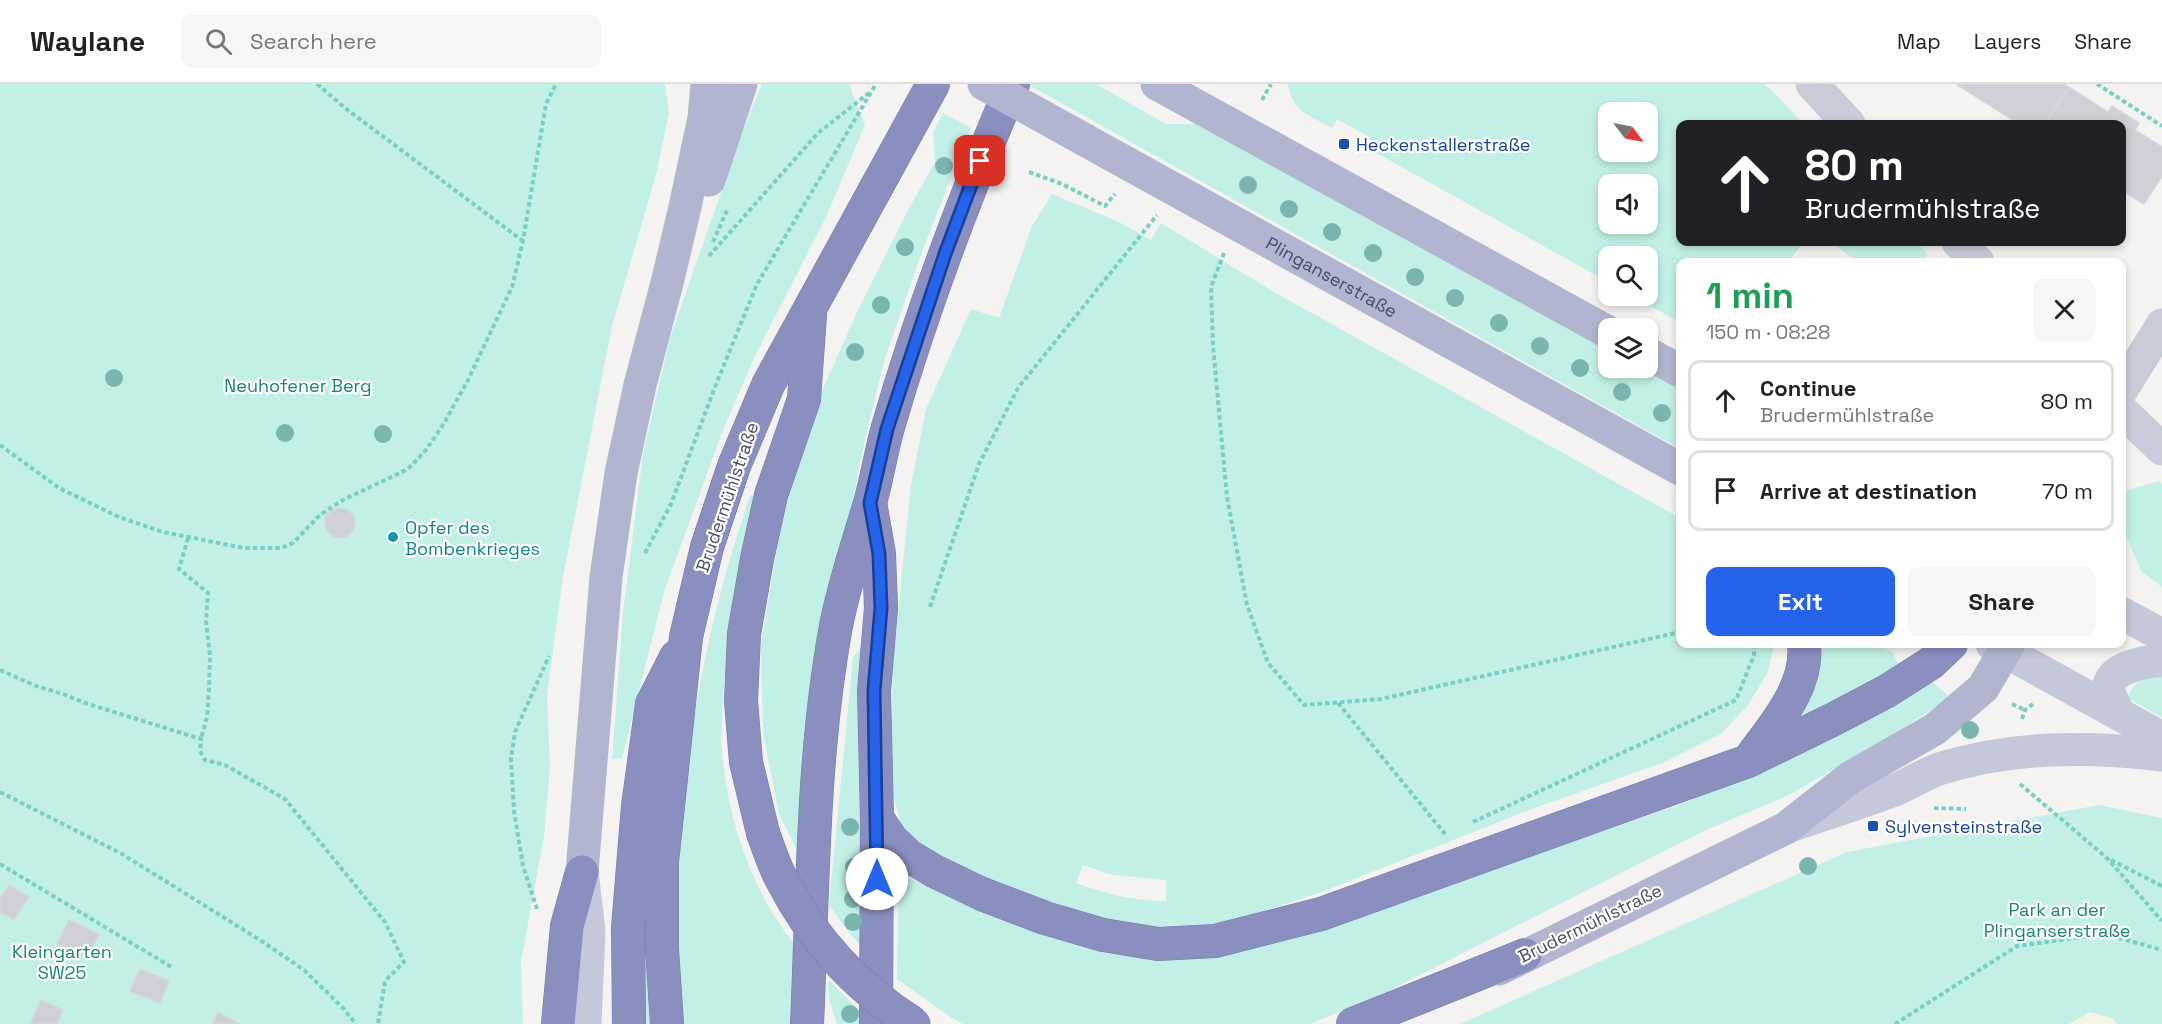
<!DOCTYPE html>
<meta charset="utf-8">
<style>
body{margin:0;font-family:"Space Grotesk",sans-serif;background:#f6f6f6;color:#222;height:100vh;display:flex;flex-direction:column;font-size:22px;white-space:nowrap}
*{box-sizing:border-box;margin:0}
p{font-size:20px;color:#767676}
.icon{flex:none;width:33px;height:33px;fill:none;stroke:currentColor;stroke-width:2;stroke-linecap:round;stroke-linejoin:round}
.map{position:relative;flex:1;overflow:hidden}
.sheet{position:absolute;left:1676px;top:174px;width:450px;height:390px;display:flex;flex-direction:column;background:#fff;border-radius:12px;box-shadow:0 3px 9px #0003}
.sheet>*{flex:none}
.guide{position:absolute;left:1676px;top:36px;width:450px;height:126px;border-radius:12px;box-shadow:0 3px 9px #0003;background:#202124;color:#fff;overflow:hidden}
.needle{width:39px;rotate:122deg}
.tools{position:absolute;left:1598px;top:18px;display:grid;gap:12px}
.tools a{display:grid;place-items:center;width:60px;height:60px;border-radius:12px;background:#fff;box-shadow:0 3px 9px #0003;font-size:30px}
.pin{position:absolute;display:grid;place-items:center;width:51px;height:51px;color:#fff;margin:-26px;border-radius:12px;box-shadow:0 3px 9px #0006}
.me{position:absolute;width:66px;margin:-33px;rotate:0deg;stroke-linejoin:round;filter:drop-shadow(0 0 4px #0008)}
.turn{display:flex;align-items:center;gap:21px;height:126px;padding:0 30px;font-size:27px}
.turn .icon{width:78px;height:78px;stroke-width:2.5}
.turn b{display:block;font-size:42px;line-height:51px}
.round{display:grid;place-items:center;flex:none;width:63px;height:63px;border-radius:12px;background:#f6f6f6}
.headline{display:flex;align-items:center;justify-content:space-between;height:102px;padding:0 30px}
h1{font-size:36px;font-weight:700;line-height:45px;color:#1e9e55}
.cta{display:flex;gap:12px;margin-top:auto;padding:12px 30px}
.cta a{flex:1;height:69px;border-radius:12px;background:#2563eb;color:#fff;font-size:24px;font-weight:700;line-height:69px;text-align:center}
.cta a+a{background:#f6f6f6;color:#222}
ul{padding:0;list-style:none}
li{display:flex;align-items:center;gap:18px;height:81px;margin:0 12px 9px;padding:0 18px;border:3px solid #e0e0e0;border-radius:12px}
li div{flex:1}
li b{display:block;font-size:22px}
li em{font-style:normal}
header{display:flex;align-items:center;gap:36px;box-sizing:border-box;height:84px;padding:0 30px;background:#fff;border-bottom:2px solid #e0e0e0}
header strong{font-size:28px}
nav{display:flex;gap:33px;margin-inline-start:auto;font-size:21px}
.search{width:420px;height:54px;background:#f6f6f6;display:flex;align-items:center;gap:15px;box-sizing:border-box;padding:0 21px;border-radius:12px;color:#767676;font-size:22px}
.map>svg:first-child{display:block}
</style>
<header>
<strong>Waylane</strong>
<div class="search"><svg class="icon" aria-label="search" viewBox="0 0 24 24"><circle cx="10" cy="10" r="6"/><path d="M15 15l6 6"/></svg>Search here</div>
<nav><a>Map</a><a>Layers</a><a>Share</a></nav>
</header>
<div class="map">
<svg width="2162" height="940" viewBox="0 0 2162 940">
<rect width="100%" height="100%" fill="#f4f3f2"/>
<g fill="#c2f0e6" fill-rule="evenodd">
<polygon points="0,0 665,0 669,29 656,91 612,242 563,493 547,611 550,684 544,752 521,878 523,940 0,940"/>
<polygon points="762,0 849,0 865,41 826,133 755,272 723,346 664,508 622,674 612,675 623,529 643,370 670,254 740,54"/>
<polygon points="1027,0 1096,0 1166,40 1201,40 1608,264 1608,284 1644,284 1680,304 1680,365"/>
<path d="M 1288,0 L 1765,0 L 1804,40 L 1680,40 L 1680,158 L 1804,158 L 1788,178 L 1680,178 L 1680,238 L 1632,212 L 1647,212 L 1647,172 L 1608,172 L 1608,198 L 1364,62 L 1369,53 L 1337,35 L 1332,44 C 1310,32 1292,27 1288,0 ZM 1608,28 L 1647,28 L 1647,68 L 1608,68 ZM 1608,100 L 1647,100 L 1647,140 L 1608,140 Z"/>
<polygon points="943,29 971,44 923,165 885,274 865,356 830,527 803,778 779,730 763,649 761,561 784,423 805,345 858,226 905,132 935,78 933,48"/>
<path d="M 1052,110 L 1119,138 L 1151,156 L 1161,139 L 1274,208 L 1680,434 L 1680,560 L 1774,560 L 1768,588 L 1748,621 L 1721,650 L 1665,678 L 1529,726 L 1319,809 L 1236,836 L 1190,843 L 1150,845 L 1081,831 L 970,789 L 923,767 L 902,745 L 891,701 L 893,578 L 911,401 L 926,325 L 971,225 L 999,234 L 1032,142 ZM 1083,781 L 1112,791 L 1166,796 L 1166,817 C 1134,817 1106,810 1076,799 Z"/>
<polygon points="1831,158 1916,158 1928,170 1921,178 1858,178"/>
<polygon points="2159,397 2162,400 2162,503 2141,487 2121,440 2121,408"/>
<path d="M 750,412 L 755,412 C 743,480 727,548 723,616 C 723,628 721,641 721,653 C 725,727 748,803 795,861 L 792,940 L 684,940 C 666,762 692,580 750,412 Z"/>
<polygon points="865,556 867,868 849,849 829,821 853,574"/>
<polygon points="1824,560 1879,560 1893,569 1900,583 1809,633 1800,628 1816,597"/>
<path d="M 2147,594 L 2162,594 L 2162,633 L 2129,615 C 2130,603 2136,599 2147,594 Z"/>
<polygon points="1929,596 1950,613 1892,652 1787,712 1704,747 1386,908 1310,940 963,940 950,933 897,895 899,790 1046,851 1108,870 1205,873 1288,856 1687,718"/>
<polygon points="2099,721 2162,734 2162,940 1460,940 1847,768"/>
<polygon points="640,834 646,834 651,940 637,940"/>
<polygon points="828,895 866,933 866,940 837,940 829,915"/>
</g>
<polygon fill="#f3f4e4" points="2090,928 2114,935 2116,940 2069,940"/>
<g fill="#cfd0d7" stroke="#d7d6dd" stroke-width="1.5">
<polygon points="1956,0 2064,0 2069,3 2045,40 2019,40"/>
<polygon points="2069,3 2108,28 2112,22 2139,39 2135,46 2162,63 2162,93 2144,120 2121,106 2121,40 2045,40"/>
<circle cx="340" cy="439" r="15"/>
<polygon points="9,801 29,813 14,836 0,828 0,815"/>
<polygon points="69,836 99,850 87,875 57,860"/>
<polygon points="140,885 169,897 160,919 130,907"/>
<polygon points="41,916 63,926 57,940 30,940"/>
<polygon points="218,928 240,940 212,940"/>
</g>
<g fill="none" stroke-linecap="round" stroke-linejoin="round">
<defs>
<g id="highway">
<polyline points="871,424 879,470 881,524 874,607 877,734 876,940"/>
<path d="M 1752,672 C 1775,640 1809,602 1804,560"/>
<polyline points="877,734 891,755 909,772 934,787 982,810 1045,834 1103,851 1158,860 1215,857 1321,830 1748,677 1834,635 1887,607 1931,579 1951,560"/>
<polyline points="763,749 746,678 741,617 744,550 757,475 771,411 804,315 810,231"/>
<polyline points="558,940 567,842 582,788"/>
<polyline points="629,940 628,844 638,722 652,620 676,573"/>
<polyline points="667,940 662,865 662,778 686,553 707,463 734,382 768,301 933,0"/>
<path d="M 807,940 C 813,807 812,673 836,542 C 844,500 858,460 870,419 C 877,394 881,368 888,343 C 922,226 965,112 1013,0"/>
<polyline points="1353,940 1525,871"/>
</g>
</defs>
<use href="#highway" stroke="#757aac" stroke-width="34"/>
<g stroke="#79cfc6" stroke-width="4" stroke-dasharray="4.5 3" stroke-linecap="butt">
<polyline points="317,0 345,24 523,157"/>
<polyline points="2097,0 2162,42"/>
<polyline points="1262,16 1271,0"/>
<polyline points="1029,88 1062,100 1105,122 1115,110"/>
<polyline points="713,158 728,124"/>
<polyline points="1224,169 1211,203 1213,262 1227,413 1247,521 1268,579 1304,621 1381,615 1680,548"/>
<polyline points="709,172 818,49 869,9"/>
<polyline points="0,361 59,404 119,433 163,448 244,464 281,464 293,459 320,431 341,417 408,385 426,366 443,341 468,296 512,203 523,157 546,20 556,0"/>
<polyline points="188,454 179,485 208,509 206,537 210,572 209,605 207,633 201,655"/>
<polyline points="645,469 671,420 715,303 757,200 876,0"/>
<polyline points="930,523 979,380 1018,304 1157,131"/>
<polyline points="0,586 36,602 63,610 85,619 201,655 200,667 205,676 225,681 285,715 385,838 404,878 385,897 378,940"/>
<polyline points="1338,619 1445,750"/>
<polyline points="2012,620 2025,626"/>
<polyline points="2022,635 2025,626 2033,620"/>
<polyline points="2020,700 2107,774 2162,837"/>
<polyline points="0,708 122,770 263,858 304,886 343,924 356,940"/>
<polyline points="1934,724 1966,725"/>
<polyline points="1473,738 1736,616 1754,571 1754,560"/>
<polyline points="2111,776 2162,802"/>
<polyline points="0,780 173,884"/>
<polyline points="537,825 523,782 514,727 511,675 515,648 549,572"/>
<polyline points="1895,940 2017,862 2105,850 2162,866"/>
</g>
<g stroke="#c9cbd9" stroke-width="33">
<polyline points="1812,0 1849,40"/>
<polyline points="1958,158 1978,178"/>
<polyline points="2121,307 2162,241"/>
<polyline points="2121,326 2162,365"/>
</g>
<g stroke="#c5c7da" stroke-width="33">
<polyline points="2121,529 2162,551"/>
<polyline points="1992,560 2162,654"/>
<path d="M 2118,628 C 2115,621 2110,613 2109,606 C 2106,584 2146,577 2162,577"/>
<path d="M 1793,741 C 1828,729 1863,718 1897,705 C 1911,699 1925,690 1939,685 C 2012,662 2087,662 2162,671"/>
<polyline points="582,788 589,847 585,940"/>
</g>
<g stroke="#b2b5d0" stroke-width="33">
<polyline points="1157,0 1608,248"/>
<path id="s1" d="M 1085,56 L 1680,385"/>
<polyline points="709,96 741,0"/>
<polyline points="1647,269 1680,287"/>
<polyline points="582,788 606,493 621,389 640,301 668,195 685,123 704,34 707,0"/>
<polyline points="1499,885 1786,744 1851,693 1935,645 1983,604 2009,560"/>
</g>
<use href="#highway" stroke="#8a8fc0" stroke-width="33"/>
<defs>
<path id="highway-bridge" d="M 763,749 C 769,765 774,782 782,796 C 812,855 858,905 914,940"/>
</defs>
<use href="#highway-bridge" stroke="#757aac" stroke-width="34" stroke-linecap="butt"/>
<polyline stroke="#b2b5d0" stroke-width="33" points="984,0 1085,56"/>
<use href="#highway-bridge" stroke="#8a8fc0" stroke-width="33"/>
</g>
<g fill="#7ab6af">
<circle cx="944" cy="82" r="9"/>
<circle cx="1248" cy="101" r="9"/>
<circle cx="1289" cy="125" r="9"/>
<circle cx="1332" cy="148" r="9"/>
<circle cx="905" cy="163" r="9"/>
<circle cx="1373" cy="169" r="9"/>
<circle cx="1415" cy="193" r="9"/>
<circle cx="1455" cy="214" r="9"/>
<circle cx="881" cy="221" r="9"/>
<circle cx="1499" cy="239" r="9"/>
<circle cx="1540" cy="262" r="9"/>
<circle cx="855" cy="268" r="9"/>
<circle cx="1580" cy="284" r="9"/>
<circle cx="114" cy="294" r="9"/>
<circle cx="1622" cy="308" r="9"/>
<circle cx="1662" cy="329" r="9"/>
<circle cx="285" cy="349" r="9"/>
<circle cx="383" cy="350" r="9"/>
<circle cx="1970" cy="646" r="9"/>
<circle cx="850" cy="743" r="9"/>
<circle cx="1808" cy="782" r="9"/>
<circle cx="854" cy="783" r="9"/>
<circle cx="853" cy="815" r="9"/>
<circle cx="853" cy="838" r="9"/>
<circle cx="850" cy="930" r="9"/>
</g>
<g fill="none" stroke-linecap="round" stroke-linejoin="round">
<defs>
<polyline id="route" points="877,795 874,607 881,524 879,470 870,419 887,345 945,170 980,77"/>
</defs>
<use href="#route" stroke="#184099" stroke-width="15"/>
<use href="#route" stroke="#2563eb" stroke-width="10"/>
</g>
<g fill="#1a4fb4" stroke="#fff" stroke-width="2">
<rect x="1338" y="54" width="12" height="12" rx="3"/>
<rect x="1867" y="736" width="12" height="12" rx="3"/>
</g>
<circle fill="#0f9aa8" stroke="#fff" stroke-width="2" cx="393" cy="453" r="6"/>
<g text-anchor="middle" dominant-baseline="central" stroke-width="4.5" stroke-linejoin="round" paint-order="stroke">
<g font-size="18" fill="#164399" stroke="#fff" text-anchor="start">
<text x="1356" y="60">Heckenstallerstraße</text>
<text x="1885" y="742">Sylvensteinstraße</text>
</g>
<g font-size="18" fill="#494c60" stroke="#fff">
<text stroke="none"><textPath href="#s1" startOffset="282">Plinganserstraße</textPath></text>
<text transform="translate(727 413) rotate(-71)">Brudermühlstraße</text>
<text transform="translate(1590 839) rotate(-26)">Brudermühlstraße</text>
</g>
<g font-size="18" fill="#178478" stroke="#fff">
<text x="298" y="301">Neuhofener Berg</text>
<text x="2057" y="825">Park an der<tspan x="2057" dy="21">Plinganserstraße</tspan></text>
<text x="62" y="867">Kleingarten<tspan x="62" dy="21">SW25</tspan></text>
</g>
<g font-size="18" fill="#0d838f" stroke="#fff" text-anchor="start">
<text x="405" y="443">Opfer des<tspan x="405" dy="21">Bombenkrieges</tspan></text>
</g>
</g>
</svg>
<div class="tools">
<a><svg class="needle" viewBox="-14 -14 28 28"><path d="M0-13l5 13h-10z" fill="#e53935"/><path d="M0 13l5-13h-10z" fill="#767676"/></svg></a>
<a><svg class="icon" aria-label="sound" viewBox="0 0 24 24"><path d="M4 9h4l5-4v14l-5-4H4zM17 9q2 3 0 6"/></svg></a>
<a><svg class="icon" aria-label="search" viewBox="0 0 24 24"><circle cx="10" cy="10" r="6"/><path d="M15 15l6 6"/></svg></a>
<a><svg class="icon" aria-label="layers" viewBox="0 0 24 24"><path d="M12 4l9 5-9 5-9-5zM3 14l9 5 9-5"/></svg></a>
</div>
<div class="pin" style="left:980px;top:77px;background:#d93025"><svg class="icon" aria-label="arrive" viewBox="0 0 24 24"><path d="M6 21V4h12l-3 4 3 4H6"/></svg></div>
<svg class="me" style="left:877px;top:795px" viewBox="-20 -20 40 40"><circle r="19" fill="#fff"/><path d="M0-13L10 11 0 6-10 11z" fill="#2563eb"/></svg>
<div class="guide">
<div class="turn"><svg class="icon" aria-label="ahead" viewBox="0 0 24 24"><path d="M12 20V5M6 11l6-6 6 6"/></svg><div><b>80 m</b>Brudermühlstraße</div></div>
</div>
<section class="sheet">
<div class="headline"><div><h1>1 min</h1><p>150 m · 08:28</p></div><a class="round"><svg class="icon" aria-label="close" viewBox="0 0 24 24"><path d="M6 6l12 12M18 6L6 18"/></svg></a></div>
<ul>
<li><svg class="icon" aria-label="ahead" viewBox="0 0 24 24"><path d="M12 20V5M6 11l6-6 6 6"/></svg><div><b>Continue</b><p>Brudermühlstraße</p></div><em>80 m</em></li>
<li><svg class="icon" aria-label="arrive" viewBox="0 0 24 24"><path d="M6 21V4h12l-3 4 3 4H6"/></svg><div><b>Arrive at destination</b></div><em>70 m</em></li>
</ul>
<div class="cta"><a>Exit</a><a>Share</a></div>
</section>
</div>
